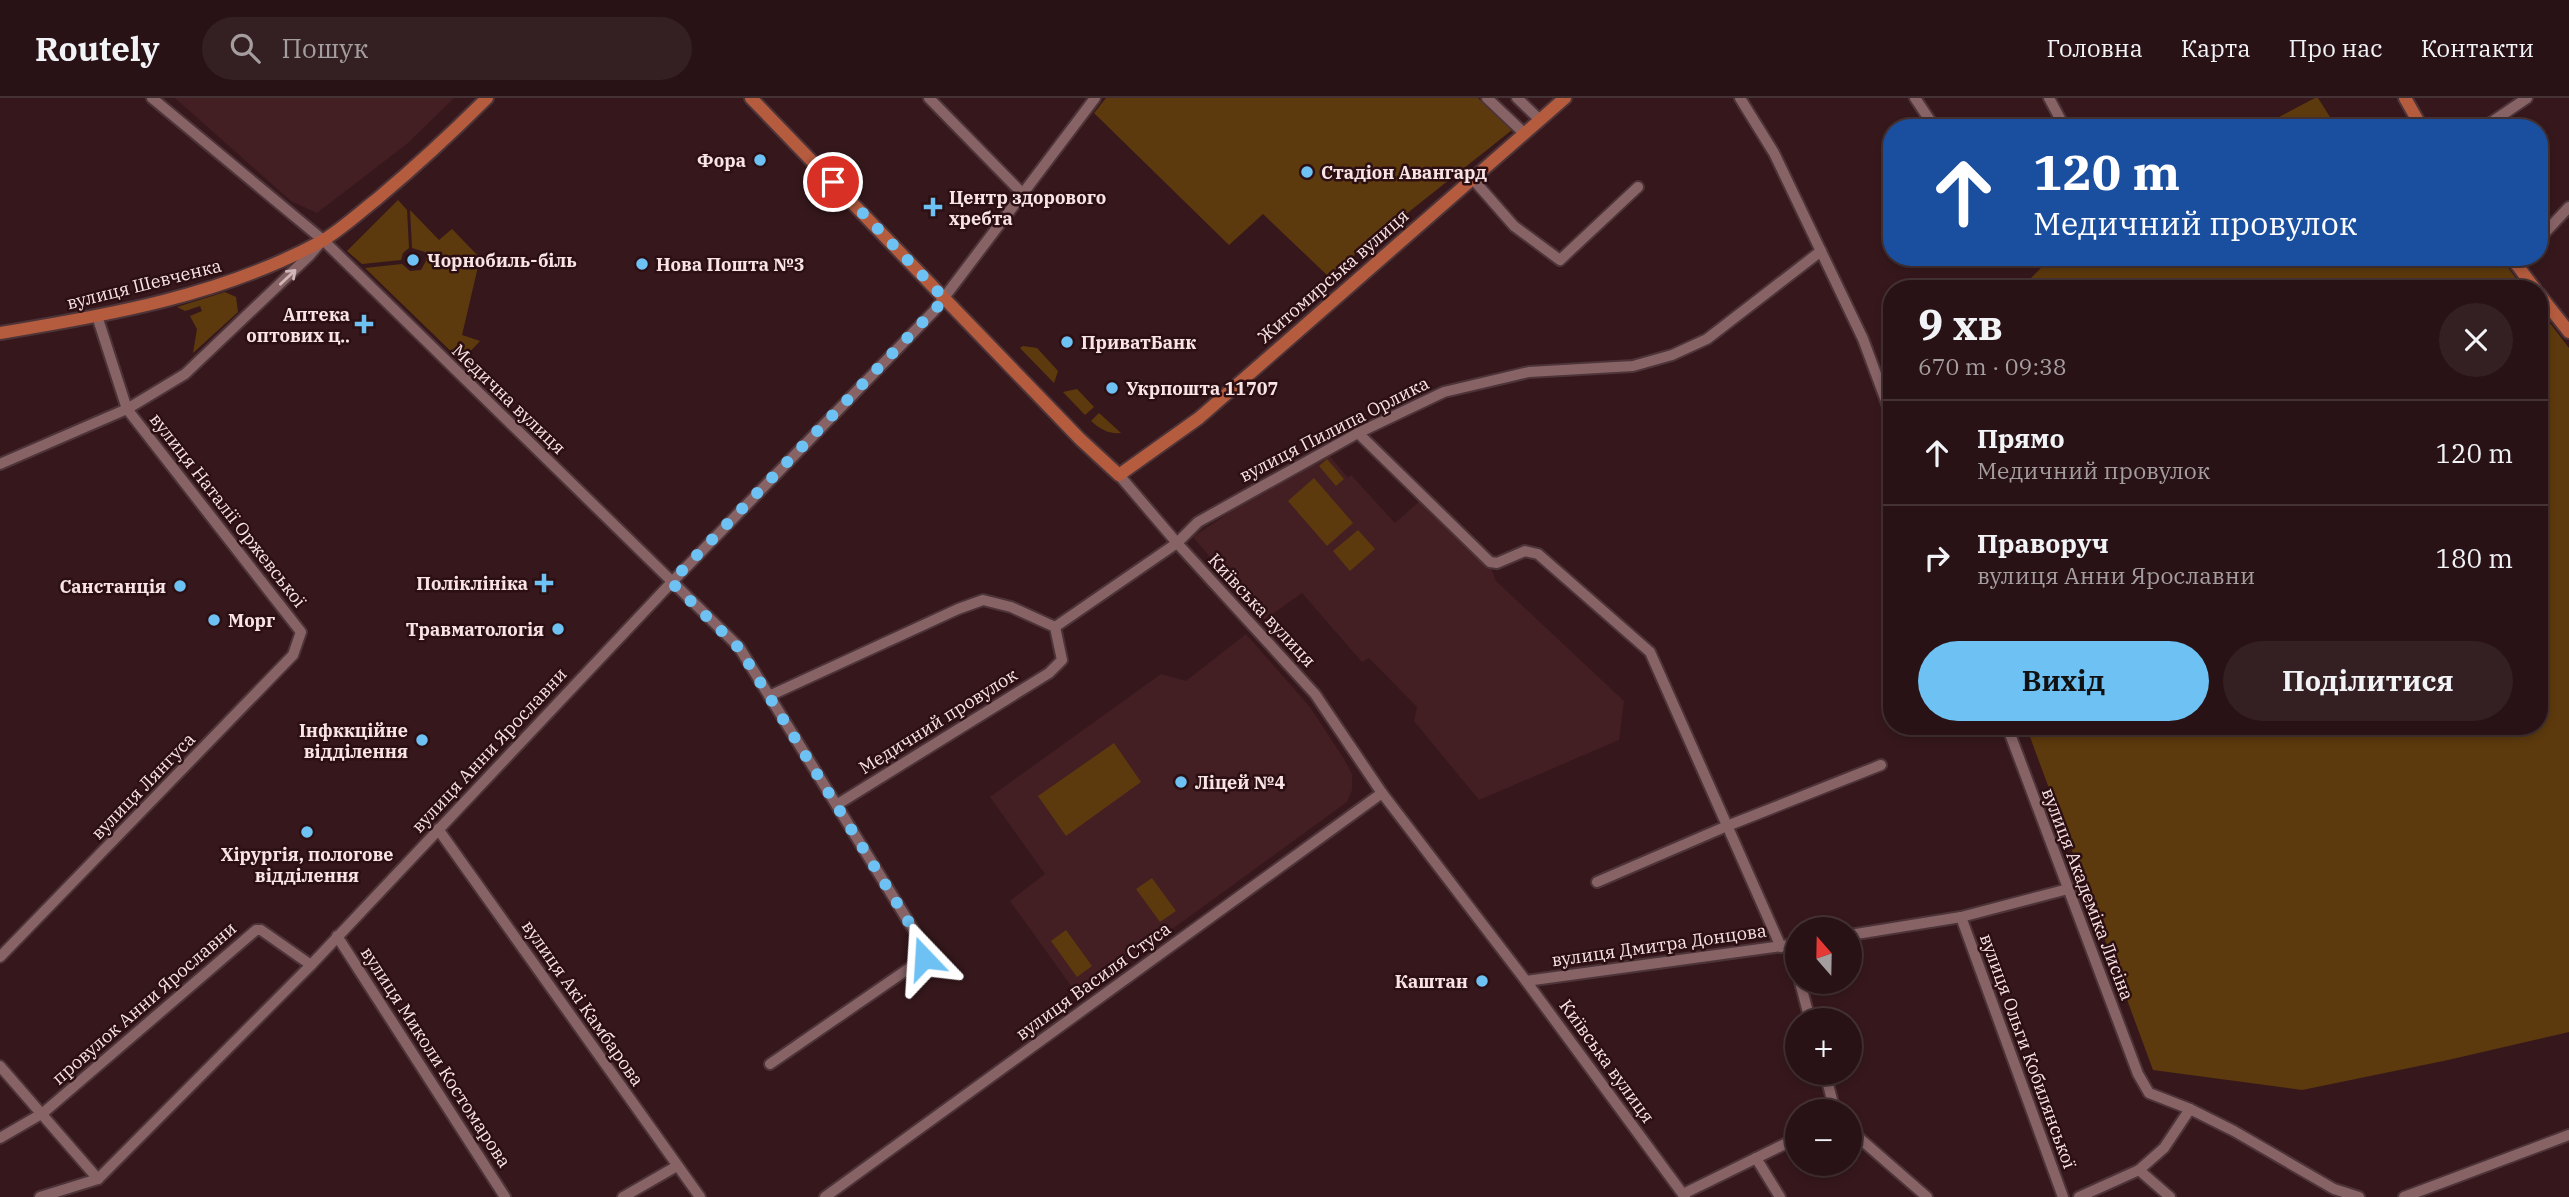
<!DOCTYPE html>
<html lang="uk">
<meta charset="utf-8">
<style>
body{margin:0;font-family:"IBM Plex Serif",serif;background:#342022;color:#f1f3f6;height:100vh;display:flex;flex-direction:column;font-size:26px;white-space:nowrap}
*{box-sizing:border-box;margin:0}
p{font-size:23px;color:#a59ea0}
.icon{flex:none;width:38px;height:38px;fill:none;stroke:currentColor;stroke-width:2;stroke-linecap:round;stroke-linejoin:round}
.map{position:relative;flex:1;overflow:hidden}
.sheet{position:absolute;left:1883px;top:182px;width:665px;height:455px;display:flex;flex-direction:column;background:#281215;border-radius:28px;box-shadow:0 4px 10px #0003,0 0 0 2px #443234}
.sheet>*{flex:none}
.top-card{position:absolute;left:1883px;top:21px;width:665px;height:147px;border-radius:28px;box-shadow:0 4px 10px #0003,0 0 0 2px #443234;background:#1a4fa0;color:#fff;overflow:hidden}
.needle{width:46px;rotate:340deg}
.fabs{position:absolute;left:1785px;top:819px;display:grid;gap:14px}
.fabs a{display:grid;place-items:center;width:77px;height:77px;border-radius:50%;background:#281215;box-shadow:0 4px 10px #0003,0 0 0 2px #443234;font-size:35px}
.pin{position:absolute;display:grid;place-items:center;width:60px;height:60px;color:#fff;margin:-30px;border:4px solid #fff;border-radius:50%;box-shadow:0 2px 7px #0007}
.me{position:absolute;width:77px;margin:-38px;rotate:340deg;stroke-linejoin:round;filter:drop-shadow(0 0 5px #0008)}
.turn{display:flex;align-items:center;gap:24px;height:147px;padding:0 35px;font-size:32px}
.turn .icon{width:91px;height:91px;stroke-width:2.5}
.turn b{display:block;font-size:49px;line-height:60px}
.round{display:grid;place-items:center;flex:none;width:74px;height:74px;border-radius:37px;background:#342022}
.summary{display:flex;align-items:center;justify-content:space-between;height:119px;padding:0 35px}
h1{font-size:42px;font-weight:800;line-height:52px}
.primary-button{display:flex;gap:14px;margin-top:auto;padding:14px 35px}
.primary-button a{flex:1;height:80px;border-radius:42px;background:#6ec2f3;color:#111;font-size:28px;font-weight:800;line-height:80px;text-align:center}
.primary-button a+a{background:#342022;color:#f1f3f6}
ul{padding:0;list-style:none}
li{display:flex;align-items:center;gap:21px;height:105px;padding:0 35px;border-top:2px solid #443234}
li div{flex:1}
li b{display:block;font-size:26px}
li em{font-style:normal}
header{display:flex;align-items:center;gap:42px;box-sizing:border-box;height:98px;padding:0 35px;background:#281215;border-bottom:2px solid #443234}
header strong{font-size:33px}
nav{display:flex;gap:38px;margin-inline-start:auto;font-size:24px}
.search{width:490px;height:63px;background:#342022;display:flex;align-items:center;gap:18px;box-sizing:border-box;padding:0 24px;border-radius:38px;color:#a59ea0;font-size:26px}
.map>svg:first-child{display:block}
</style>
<header>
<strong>Routely</strong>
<div class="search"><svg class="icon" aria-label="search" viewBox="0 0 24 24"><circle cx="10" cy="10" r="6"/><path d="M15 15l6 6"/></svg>Пошук</div>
<nav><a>Головна</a><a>Карта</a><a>Про нас</a><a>Контакти</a></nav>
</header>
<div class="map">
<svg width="2569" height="1099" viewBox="0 0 2569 1099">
<rect width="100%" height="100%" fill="#36181c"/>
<g fill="#431e23">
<polygon points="175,0 454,0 408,45 317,115 291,103"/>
<polygon points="1329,357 1348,380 1351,377 1395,425 1421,402 1490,468 1496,483 1624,603 1619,642 1479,702 1414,623 1417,609 1369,560 1362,564 1302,495 1264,522 1193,439 1236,410"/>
<polygon points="1246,536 1310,609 1344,661 1352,676 1352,692 1347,704 1079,899 1010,803 1045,776 990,699 1161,576 1186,583"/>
</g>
<g fill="#5d3a0d">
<polygon points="1106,0 1478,0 1512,32 1328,178 1263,116 1229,147 1094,15"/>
<polygon points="2315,0 2318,0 2337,30 2258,30"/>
<polygon points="398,102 407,112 409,150 403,155 401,162 362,166 347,153"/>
<polygon points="410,112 439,142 452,131 480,160 462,237 480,243 461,263 365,170 402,166 410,173 421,172 426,163 425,154 412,150"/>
<polygon points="2052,159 2500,159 2524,191 2020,191"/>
<polygon points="225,194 236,199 238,214 193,255 197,231 190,218 202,213 200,208 185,213 177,209"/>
<polygon points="2539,211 2569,250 2569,934 2448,962 2302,992 2153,972 2026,628 2539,628"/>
<polygon points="1023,248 1037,250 1058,273 1054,285 1020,250"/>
<polygon points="1077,291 1094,309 1085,317 1063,294"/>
<path d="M 1099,315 L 1121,335 C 1108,336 1100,331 1091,323 Z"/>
<polygon points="1327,361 1344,381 1336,388 1319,368"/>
<polygon points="1314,380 1353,425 1327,448 1288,403"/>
<polygon points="1358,432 1375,451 1350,473 1333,453"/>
<polygon points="1114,645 1141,684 1066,738 1038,698"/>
<polygon points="1152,780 1176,813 1160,824 1136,791"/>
<polygon points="1066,832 1092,868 1077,879 1051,843"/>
</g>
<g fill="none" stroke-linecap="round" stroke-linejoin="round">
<defs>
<g id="minor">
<polyline points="152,0 323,142 739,549 926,852 924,860 770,966"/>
<polyline points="929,0 1021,94"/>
<polyline points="1487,0 1524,35"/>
<polyline points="1517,0 1540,22"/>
<polyline points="1740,0 1774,55 1863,241 1892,319"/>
<polyline points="1915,0 1935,30"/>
<polyline points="2049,0 2065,30"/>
<polyline points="2483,30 2527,0"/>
<polyline points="1471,79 1514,128 1560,162 1638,89"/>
<polyline points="2539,141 2569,109"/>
<polyline points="1358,335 1490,464 1497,465 1525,453 1538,456 1650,554 1781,849"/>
<polyline points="0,366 127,311 185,276 309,158 321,144"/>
<polyline points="1119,377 1177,445 1315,596 1382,695 1526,883 1685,1099"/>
<polyline points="1055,529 1177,445 1198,424 1358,335 1444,294 1529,274 1633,268 1672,257 1707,241 1821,153"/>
<polyline points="769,598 958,511 983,502 1011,509 1055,529 1062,562 1049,575 838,706"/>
<polyline points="2007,628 2138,976 2149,995 2190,1011 2234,1033 2334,1091 2359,1099"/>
<polyline points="438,731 700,1099"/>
<polyline points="1597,784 1727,728 1881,667"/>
<polyline points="1961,819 2063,1099"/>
<polyline points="1850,837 1961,819 2068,791"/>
<polyline points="337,838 505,1099"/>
<polyline points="1790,847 1797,875"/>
<polyline points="0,859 293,557 301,534 127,311 97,218"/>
<polyline points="1526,883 1797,846"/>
<polyline points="1800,884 1810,922"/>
<polyline points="0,968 98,1081"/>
<polyline points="1825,975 1835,1013"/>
<polyline points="1850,1032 1927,1099"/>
<polyline points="0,1040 43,1015 256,832 261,832 311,867"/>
<polyline points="1756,1060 1780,1099"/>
<polyline points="2139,1072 2170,1099"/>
<polyline points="1683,1096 1797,1040"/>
<polyline points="40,1099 98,1081 311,867 672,484 934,213 1095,0"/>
<polyline points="623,1099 677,1068"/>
<polyline points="825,1099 1382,695"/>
<polyline points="2079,1099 2139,1072 2164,1050 2190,1011"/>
<polyline points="2404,1099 2569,1037"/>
</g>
<g id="major">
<polyline points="751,0 1080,341 1119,377 1199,320 1565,0"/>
<polyline points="2405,0 2422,30"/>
<polyline points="2511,159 2535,191"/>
<polyline points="2539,196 2569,234"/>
<path d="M 0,235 C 110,217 223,197 322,143 C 342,131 359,115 377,101 C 415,69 452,35 487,0"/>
</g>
</defs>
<use href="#minor" stroke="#4d3438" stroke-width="14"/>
<use href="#major" stroke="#4d3438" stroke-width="16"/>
<use href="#minor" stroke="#876366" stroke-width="10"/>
<use href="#major" stroke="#b55c3e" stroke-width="12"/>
</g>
<defs><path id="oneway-shaft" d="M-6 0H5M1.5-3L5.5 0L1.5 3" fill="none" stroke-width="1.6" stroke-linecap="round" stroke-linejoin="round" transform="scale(1.75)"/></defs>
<use stroke="#d1b7b9" href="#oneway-shaft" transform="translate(288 179) rotate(-43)"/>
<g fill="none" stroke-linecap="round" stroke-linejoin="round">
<polyline stroke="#6ec2f3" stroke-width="12" stroke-dasharray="0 21.6" points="833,84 945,201 671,484 739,550 926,852 924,860"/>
</g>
<g fill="#6ec2f3" stroke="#2c0f13" stroke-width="2.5">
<circle cx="760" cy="62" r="7"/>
<circle cx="1307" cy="74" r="7"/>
<path d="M929.5 98.5h7v7h7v7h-7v7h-7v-7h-7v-7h7z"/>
<circle cx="413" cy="162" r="7"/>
<circle cx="642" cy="166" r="7"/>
<path d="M360.5 215.5h7v7h7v7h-7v7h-7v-7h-7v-7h7z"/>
<circle cx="1067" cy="244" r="7"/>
<circle cx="1112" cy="290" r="7"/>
<path d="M540.5 474.5h7v7h7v7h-7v7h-7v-7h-7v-7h7z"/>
<circle cx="180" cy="488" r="7"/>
<circle cx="214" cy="522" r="7"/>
<circle cx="558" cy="531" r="7"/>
<circle cx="422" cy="642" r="7"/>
<circle cx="1181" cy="684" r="7"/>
<circle cx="307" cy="734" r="7"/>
<circle cx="1482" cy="883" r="7"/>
</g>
<g text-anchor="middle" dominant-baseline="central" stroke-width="5" stroke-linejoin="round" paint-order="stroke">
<g font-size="18" font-weight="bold" fill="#f9e4e5" stroke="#2c0f13" text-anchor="start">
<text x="746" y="62" text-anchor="end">Фора</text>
<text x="1321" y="74">Стадіон Авангард</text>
<text x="949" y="99">Центр здорового<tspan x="949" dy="21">хребта</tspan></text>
<text x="427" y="162">Чорнобиль-біль</text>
<text x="656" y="166">Нова Пошта №3</text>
<text x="350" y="216" text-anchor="end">Аптека<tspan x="350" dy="21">оптових ц‥</tspan></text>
<text x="1081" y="244">ПриватБанк</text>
<text x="1126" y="290">Укрпошта 11707</text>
<text x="528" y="485" text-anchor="end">Поліклініка</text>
<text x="166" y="488" text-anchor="end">Санстанція</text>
<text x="228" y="522">Морг</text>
<text x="544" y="531" text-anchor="end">Травматологія</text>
<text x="408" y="632" text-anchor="end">Інфккційне<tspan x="408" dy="21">відділення</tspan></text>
<text x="1195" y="684">Ліцей №4</text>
<text x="307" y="756" text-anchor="middle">Хірургія, пологове<tspan x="307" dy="21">відділення</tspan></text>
<text x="1468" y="883" text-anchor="end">Каштан</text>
</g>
<g font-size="18" fill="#f9e4e5" stroke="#2c0f13">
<text transform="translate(1333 178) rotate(-41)">Житомирська вулиця</text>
<text transform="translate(144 186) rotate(-14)">вулиця Шевченка</text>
<text transform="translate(509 301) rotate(44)">Медична вулиця</text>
<text transform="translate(1334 331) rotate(-27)">вулиця Пилипа Орлика</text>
<text transform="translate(228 412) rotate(52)">вулиця Наталії Оржевської</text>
<text transform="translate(1262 512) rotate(47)">Київська вулиця</text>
<text transform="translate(938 623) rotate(-32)">Медичний провулок</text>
<text transform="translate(489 652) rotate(-47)">вулиця Анни Ярославни</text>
<text transform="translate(143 688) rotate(-46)">вулиця Лянгуса</text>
<text transform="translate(2088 796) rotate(69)">вулиця Академіка Лисіна</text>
<text transform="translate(1659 847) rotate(-8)">вулиця Дмитра Донцова</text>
<text transform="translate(1093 883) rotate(-36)">вулиця Василя Стуса</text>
<text transform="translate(144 905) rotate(-41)">провулок Анни Ярославни</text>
<text transform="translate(583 905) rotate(55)">вулиця Акі Камбарова</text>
<text transform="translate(2028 953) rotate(70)">вулиця Ольги Кобилянської</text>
<text transform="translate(436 959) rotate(57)">вулиця Миколи Костомарова</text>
<text transform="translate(1607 963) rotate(54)">Київська вулиця</text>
</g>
</g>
</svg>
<div class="fabs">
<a><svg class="needle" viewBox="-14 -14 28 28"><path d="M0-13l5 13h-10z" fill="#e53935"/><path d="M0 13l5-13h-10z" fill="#a59ea0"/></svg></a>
<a>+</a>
<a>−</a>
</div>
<div class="pin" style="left:833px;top:84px;background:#d93025"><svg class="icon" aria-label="arrive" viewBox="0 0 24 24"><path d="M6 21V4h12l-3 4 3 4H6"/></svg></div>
<svg class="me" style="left:924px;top:860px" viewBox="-20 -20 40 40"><path d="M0-17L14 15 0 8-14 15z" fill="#6ec2f3" stroke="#fff" stroke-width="4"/></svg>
<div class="top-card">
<div class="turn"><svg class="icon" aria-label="ahead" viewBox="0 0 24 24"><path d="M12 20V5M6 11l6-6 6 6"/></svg><div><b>120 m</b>Медичний провулок</div></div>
</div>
<section class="sheet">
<div class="summary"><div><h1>9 хв</h1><p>670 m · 09:38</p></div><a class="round"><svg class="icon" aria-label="close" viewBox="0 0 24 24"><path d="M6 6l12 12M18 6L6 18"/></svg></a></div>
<ul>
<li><svg class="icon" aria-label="ahead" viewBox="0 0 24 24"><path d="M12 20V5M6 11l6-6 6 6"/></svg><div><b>Прямо</b><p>Медичний провулок</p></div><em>120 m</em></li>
<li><svg class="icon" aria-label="right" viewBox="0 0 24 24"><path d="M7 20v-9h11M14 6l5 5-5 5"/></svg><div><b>Праворуч</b><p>вулиця Анни Ярославни</p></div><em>180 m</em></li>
</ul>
<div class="primary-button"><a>Вихід</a><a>Поділитися</a></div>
</section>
</div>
